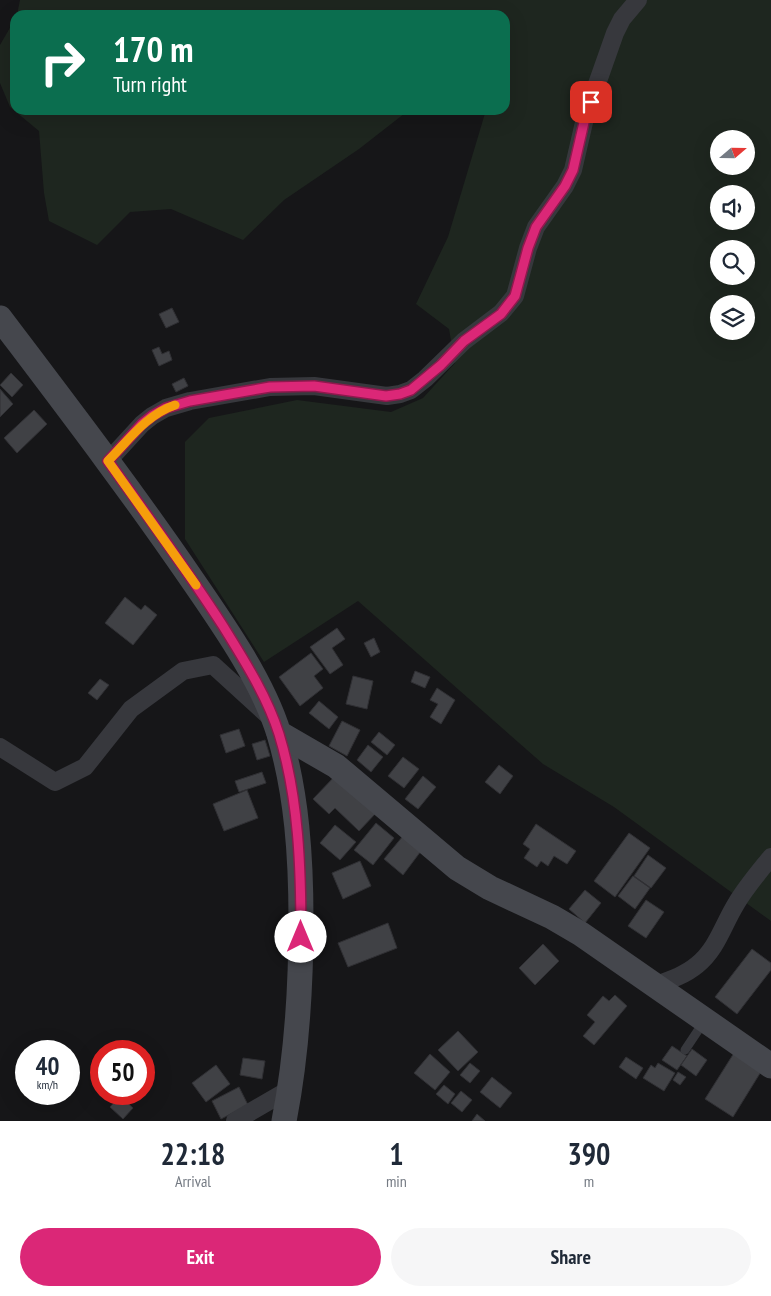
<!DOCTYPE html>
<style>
body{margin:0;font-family:"PT Sans Narrow",sans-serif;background:#f6f6f7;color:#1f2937;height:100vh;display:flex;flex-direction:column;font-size:19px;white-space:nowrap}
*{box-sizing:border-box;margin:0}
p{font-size:16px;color:#747a83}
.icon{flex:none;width:28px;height:28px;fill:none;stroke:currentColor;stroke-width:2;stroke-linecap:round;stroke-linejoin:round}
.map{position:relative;height:1121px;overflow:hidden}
.side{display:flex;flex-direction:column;background:#fff;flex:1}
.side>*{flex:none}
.top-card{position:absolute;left:10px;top:10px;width:500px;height:105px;border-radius:15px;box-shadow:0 5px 20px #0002;background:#0b6e4f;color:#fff;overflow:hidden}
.needle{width:32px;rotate:70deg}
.fabs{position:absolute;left:710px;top:130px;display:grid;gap:10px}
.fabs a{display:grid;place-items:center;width:45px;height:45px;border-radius:50%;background:#fff;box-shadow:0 5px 20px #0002;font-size:25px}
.speed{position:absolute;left:15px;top:1040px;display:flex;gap:10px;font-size:25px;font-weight:700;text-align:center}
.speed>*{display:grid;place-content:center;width:65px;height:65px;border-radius:50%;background:#fff;box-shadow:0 5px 20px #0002;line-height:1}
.speed small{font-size:12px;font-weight:400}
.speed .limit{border:8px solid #d22;background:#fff;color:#111}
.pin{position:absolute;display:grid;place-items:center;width:42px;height:42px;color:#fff;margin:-21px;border-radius:10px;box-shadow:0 2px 8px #0006}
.me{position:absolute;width:55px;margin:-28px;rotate:0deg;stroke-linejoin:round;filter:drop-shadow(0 0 4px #0008)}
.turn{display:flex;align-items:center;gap:18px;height:105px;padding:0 20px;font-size:22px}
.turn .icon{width:65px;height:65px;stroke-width:2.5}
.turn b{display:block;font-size:35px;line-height:42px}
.eta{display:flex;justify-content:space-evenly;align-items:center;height:85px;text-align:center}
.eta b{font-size:30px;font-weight:700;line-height:35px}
.cta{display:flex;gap:10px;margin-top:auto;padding:10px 20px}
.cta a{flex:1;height:58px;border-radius:30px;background:#db2777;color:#fff;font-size:20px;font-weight:700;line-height:58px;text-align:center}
.cta a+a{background:#f6f6f7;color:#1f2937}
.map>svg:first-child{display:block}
</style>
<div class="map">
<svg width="771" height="1121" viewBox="0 0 771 1121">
<rect width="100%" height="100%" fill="#161618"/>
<g fill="#1e261f" fill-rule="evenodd">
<path d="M 20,0 L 771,0 L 771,921 L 614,807 L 543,764 L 358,601 L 264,662 L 185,539 L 185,442 L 209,418 L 297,400 L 391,412 L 423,398 L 455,363 L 449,329 L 416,304 L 448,237 L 486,110 L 505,110 L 505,15 L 17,15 ZM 719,139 L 746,139 L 746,166 L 719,166 ZM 719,194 L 746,194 L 746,221 L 719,221 ZM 719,249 L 746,249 L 746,276 L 719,276 ZM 719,304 L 746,304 L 746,331 L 719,331 Z"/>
<polygon points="15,19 15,110 409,110 359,149 284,200 243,240 171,209 130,212 97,245 49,221 44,193 39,131 10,107 0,83 0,45"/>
</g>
<g fill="#404145" stroke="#303034">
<polygon points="172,308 179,322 166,328 159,314"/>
<polygon points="159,347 162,354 169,351 172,360 159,366 152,350"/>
<polygon points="11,373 23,385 12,397 0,385"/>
<polygon points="184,378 188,386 176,392 172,384"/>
<polygon points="0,389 13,404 0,417"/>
<polygon points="34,410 47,424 17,453 4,438"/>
<polygon points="125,597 141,610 145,605 157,615 133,645 105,623"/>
<polygon points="337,628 345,639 332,648 343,665 330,674 310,647"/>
<polygon points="374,638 380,652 371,657 364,643"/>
<polygon points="311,653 323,669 314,676 323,688 300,706 279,677"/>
<polygon points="415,671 430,677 425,688 411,682"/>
<polygon points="353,676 373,681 367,709 346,704"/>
<polygon points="100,679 109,685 97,700 88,693"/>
<polygon points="437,688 455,700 441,724 430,717 438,704 430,700"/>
<polygon points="319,701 338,717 329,729 309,713"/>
<polygon points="342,721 360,730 347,756 329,746"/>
<polygon points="239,729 245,746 226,753 220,735"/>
<polygon points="379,732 395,745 387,755 371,742"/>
<polygon points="265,740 270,756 257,760 252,744"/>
<polygon points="368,745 383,757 371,772 357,760"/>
<polygon points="403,757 419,769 404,788 388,776"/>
<polygon points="499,765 513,776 500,794 485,782"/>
<polygon points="262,772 266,783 239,792 235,781"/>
<polygon points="336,775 376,813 359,831 335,808 329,814 313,799"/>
<polygon points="423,776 436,787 418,809 405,799"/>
<polygon points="247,790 258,818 224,831 213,804"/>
<polygon points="376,823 394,838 373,865 354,850"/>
<polygon points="536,824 576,851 567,864 554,856 548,866 541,861 537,867 524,858 530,849 523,844"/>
<polygon points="335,825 356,842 340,860 320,843"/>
<polygon points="629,833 650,848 615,897 594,881"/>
<polygon points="403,836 421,851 403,875 384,859"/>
<polygon points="648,855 666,868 651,888 634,876"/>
<polygon points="360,861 371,886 343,899 332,873"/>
<polygon points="633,876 650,888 635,909 618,896"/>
<polygon points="585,890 601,903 585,923 569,909"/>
<polygon points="646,900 664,912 646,938 628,926"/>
<polygon points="388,923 397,948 348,967 338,943"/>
<polygon points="543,944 559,961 535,985 519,968"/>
<polygon points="752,949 771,963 771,970 737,1014 715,997"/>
<polygon points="615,995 627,1006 594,1045 583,1036 595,1022 587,1015 603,996 609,1001"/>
<polygon points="458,1031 478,1052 458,1071 438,1050"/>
<polygon points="672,1046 687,1056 677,1070 662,1060"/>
<polygon points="692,1049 707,1060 696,1076 681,1065"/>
<polygon points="734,1053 762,1070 733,1117 705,1099"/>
<polygon points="430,1054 450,1072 435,1090 414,1073"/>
<polygon points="626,1057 643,1068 636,1079 619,1067"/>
<polygon points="243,1058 265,1061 262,1079 240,1075"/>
<polygon points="470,1063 480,1071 470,1083 460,1075"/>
<polygon points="658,1063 675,1073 664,1091 643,1078 651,1065 655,1068"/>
<polygon points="216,1065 230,1084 206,1102 192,1083"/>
<polygon points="678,1072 686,1077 680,1085 673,1080"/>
<polygon points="492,1077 512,1093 500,1108 480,1092"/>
<polygon points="444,1085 455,1094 448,1104 436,1094"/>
<polygon points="239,1087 248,1105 221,1119 212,1101"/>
<polygon points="461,1091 472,1100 462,1112 451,1103"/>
<polygon points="120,1096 133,1108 123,1119 110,1107"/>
<polygon points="477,1114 485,1121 472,1121"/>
</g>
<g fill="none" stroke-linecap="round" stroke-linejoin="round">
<polyline stroke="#37383d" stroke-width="9" points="685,1050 705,1020"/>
<g stroke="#37383d" stroke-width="18">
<polyline points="108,461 142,424 152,416 166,408 190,401 270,387 314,386 387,396 400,394 411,390 425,379 464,341 501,313 515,296 528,248 536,227 565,186 573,170 585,118 615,33 622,19 638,0"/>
<polyline points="0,747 55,782 85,767 131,709 183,671 213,665 271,718"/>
<path d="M 656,985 C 670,980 685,975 697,965 C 717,949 723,925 736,904 C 746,887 759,872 771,857"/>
<polyline points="235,1121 290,1089"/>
</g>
<g stroke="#45474d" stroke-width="25">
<path d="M 0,318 C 65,404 130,489 191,578 C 222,623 263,681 279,734 C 297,794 301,858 301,920 C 301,988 297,1055 284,1121"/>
<polyline points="279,733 336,766 457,868 490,888 552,917 581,934 771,1066"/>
</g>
</g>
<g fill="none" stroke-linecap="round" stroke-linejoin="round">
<defs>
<path id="route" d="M 301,937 C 301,869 299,799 279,734 C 267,696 244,660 223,626 C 187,570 147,515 108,461 L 142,424 L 152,416 L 166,408 L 190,401 L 270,387 L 314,386 L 386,396 L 400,394 L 411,390 L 441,365 L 464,341 L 501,314 L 515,296 L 528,248 L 536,227 L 565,186 L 573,170 L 585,118 L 591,102"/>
</defs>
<use href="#route" stroke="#8e194d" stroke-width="12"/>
<use href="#route" stroke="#db2777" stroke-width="9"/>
<path stroke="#f59e0b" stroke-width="9" d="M 175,405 C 146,415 129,440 108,461 L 196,585"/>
</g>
</svg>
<div class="fabs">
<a><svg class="needle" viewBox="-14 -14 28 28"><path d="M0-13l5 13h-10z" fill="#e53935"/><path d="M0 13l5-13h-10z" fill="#747a83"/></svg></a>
<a><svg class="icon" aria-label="sound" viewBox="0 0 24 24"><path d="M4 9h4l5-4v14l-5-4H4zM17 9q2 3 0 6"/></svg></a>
<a><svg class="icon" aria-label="search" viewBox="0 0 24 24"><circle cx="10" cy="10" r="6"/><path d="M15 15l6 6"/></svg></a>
<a><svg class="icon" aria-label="layers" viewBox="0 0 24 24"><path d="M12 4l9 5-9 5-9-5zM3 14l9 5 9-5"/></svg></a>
</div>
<div class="speed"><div>40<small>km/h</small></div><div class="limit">50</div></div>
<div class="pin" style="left:591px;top:102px;background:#d93025"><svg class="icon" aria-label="arrive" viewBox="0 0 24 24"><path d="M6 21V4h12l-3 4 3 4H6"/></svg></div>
<svg class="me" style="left:301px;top:937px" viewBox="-20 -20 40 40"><circle r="19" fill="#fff"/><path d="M0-13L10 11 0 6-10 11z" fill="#db2777"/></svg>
<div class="top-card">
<div class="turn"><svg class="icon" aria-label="right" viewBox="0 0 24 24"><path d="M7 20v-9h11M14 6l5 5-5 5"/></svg><div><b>170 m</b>Turn right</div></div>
</div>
</div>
<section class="side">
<div class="eta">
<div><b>22:18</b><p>Arrival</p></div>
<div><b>1</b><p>min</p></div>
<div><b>390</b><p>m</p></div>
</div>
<div class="cta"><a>Exit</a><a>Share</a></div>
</section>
